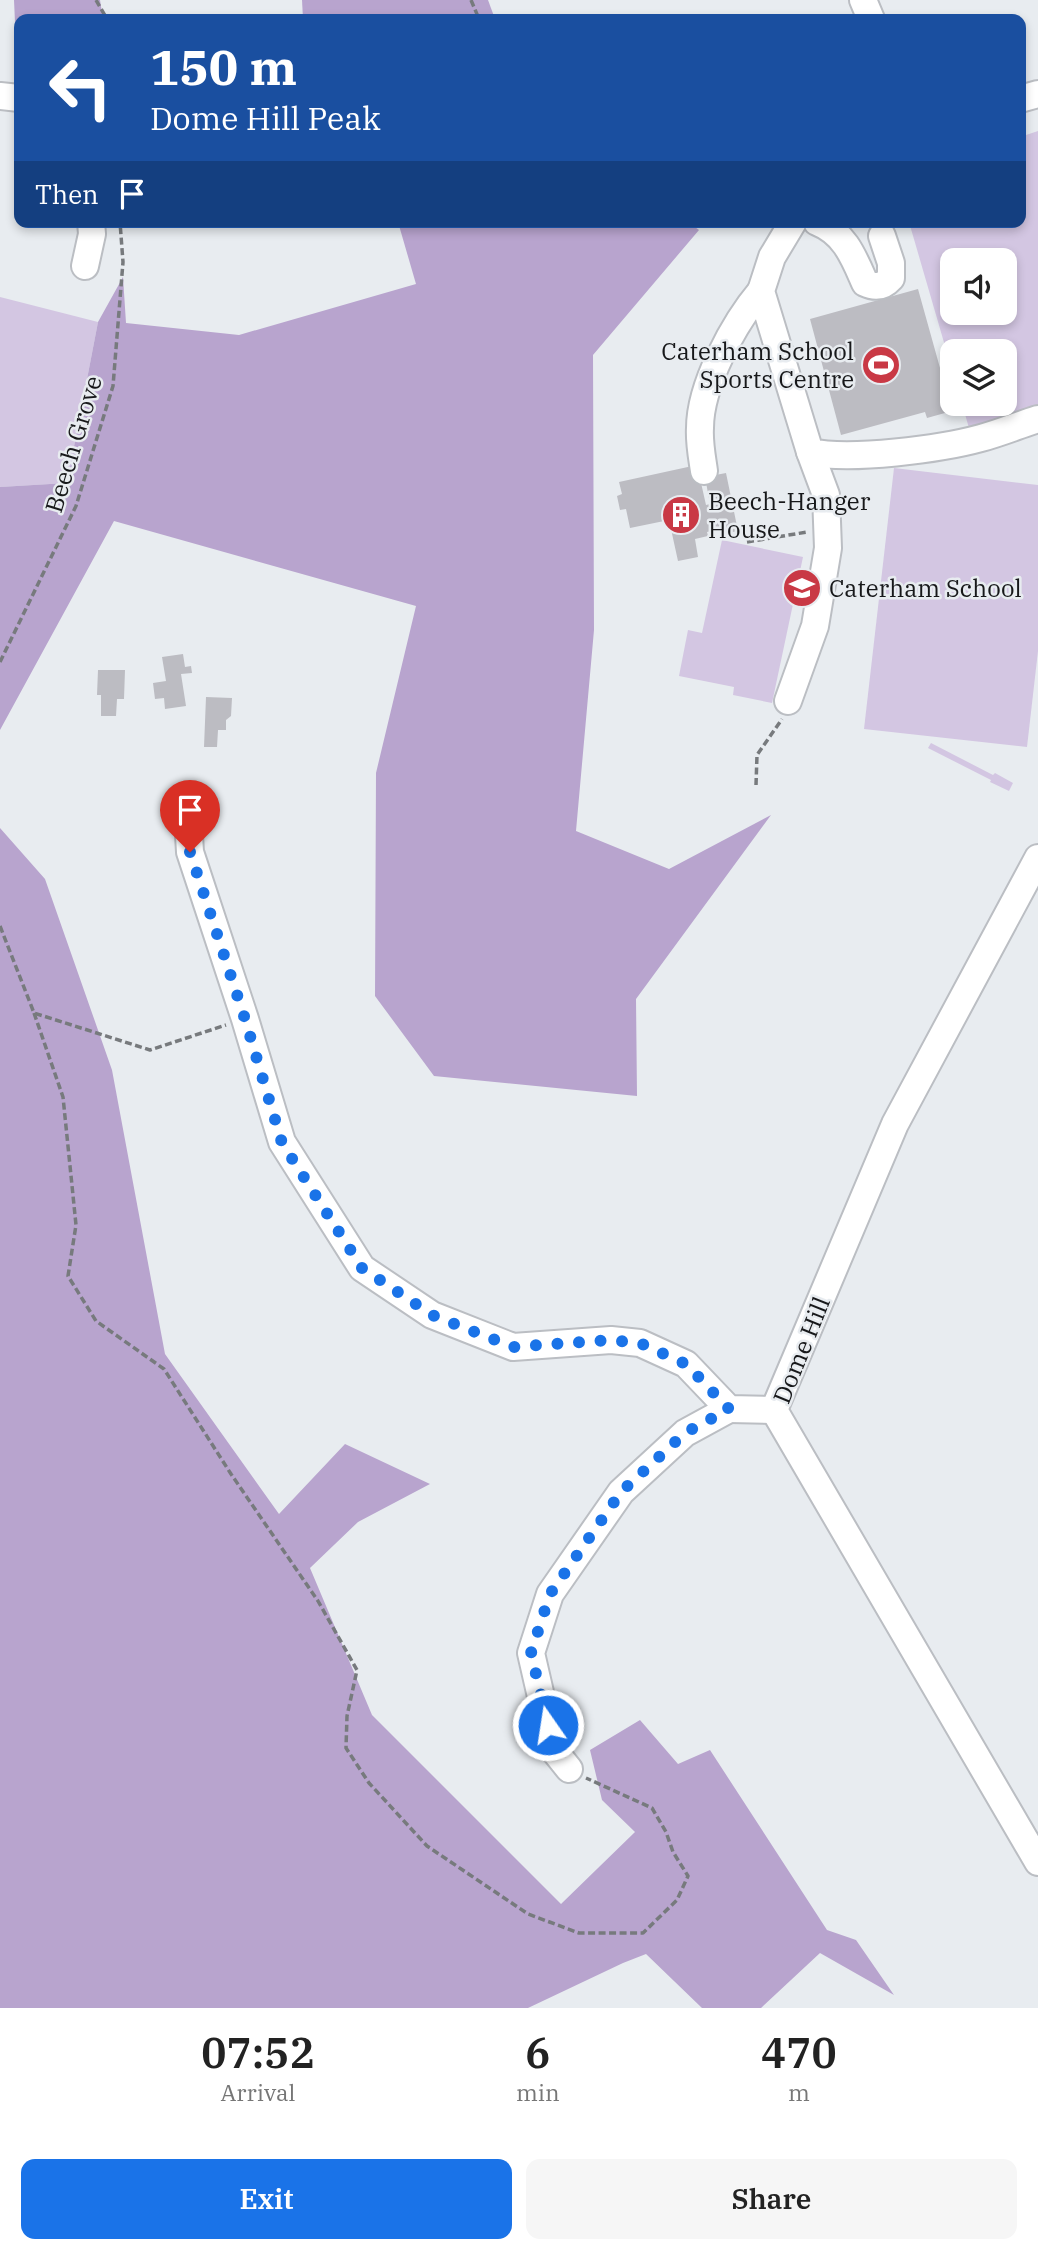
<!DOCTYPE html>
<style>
body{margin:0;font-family:"IBM Plex Serif",serif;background:#f6f6f6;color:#222;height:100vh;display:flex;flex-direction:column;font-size:26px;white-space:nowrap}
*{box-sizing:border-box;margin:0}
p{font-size:23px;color:#767676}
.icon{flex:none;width:38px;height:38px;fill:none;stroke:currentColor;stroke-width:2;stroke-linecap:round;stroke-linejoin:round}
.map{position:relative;height:2008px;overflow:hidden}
.side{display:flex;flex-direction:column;background:#fff;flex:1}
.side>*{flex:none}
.top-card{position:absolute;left:14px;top:14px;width:1012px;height:214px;border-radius:14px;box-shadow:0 4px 10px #0003;background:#1a4fa0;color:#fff;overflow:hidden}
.controls{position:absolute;left:940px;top:248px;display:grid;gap:14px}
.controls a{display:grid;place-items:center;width:77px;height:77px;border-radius:14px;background:#fff;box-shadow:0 4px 10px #0003;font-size:35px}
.pin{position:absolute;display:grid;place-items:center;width:60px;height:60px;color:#fff;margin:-72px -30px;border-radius:50% 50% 50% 0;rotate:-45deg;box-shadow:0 0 7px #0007}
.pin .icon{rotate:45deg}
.me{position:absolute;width:77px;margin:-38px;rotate:347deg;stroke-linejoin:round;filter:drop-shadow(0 0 5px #0008)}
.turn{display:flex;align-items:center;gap:24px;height:147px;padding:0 21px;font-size:32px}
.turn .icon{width:91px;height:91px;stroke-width:2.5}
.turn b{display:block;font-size:49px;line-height:60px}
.then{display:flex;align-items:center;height:66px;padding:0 21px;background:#0003;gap:14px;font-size:26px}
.eta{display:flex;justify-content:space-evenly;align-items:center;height:119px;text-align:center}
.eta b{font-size:42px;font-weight:600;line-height:49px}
.button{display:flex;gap:14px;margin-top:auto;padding:14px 21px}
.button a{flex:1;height:80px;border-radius:14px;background:#1a73e8;color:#fff;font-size:28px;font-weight:600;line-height:80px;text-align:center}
.button a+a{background:#f6f6f6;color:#222}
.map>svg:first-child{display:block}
</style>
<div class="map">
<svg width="1038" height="2008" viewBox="0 0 1038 2008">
<rect width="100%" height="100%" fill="#e8ecf0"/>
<g fill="#d3c6e2" fill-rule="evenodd">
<path d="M 1038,131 L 1038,407 L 969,428 L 962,404 L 1004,404 L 1004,352 L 952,352 L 952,370 L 909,222 L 1020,222 L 1020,137 ZM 952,261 L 1004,261 L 1004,313 L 952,313 Z"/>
<polygon points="0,297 98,322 67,483 0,487"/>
<polygon points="894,468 1038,485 1038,651 1027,747 864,729"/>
<polygon points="722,540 803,557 772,703 733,695 734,687 679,676 688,630 702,633"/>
<polygon points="931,743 993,775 995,773 1013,783 1009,791 990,782 991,780 928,748"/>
</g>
<g fill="#b8a4ce">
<polygon points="14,0 100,0 103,19 19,19 18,90"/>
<polygon points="302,0 488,0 495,19 303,19"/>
<polygon points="398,222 688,222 699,230 593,355 594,630 576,831 669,869 771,815 636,999 637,1096 434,1076 375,996 376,773 416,606 114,521 0,730 0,487 67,483 98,322 123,277 126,323 239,335 416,284"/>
<polygon points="0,828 45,879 112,1070 165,1354 279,1514 345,1444 430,1484 358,1522 310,1568 372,1715 561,1904 635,1832 602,1800 590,1750 640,1720 678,1764 710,1750 827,1930 856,1940 894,1995 820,1953 761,2008 702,2008 646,1954 623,1963 528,2008 0,2008"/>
</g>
<g fill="#bcbcc2">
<polygon points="918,289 952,411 927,418 925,412 841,435 810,319"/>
<polygon points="697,465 706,505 710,504 705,477 726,473 738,531 722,534 721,529 707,532 708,536 695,539 698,557 678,561 669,520 630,528 626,509 620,510 617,496 622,494 619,482"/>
<polygon points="183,654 185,667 191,666 192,673 181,674 186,706 165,709 164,698 155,699 153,683 166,681 162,657"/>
<polygon points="98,670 125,670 124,699 117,699 116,716 101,716 101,695 97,695"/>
<polygon points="206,697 232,698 231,716 226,720 226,730 218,730 217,747 204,747"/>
</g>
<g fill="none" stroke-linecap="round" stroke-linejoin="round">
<defs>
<g id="minor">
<polyline points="863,0 871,19"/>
<polyline points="0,96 19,98"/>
<polyline points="1020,99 1038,94"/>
<path d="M 793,222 L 772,257 L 761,291 L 810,452 C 850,461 941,449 981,438 C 1000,433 1019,425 1038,419"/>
<path d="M 817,222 C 845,233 854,258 865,283 C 876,288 883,287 891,278 L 891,263 L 882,236"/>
<polyline points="85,266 92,234 91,222"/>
<path d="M 704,471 C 702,457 699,442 700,428 C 700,385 734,323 761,291"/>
<polyline points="788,701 815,626 828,548 826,495 810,452"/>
<polyline points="188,818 190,852 245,1019 282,1142 362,1268 432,1315 513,1347 611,1340 640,1343 686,1364 729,1409 774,1410"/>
<polyline points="1038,858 895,1124 774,1410 1038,1862"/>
<polyline points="569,1769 553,1749 531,1653 550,1594 621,1492 685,1433 729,1409"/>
</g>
</defs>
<use href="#minor" stroke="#bbbec3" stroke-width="30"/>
<g stroke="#777a7d" stroke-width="3.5" stroke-dasharray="7 3.5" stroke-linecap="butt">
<polyline points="96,0 107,19"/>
<polyline points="471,0 479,19"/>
<polyline points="747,542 807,532"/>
<polyline points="0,662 76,506 113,386 123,262 120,222"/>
<polyline points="756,785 757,755 782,719"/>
<polyline points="0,926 34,1013 150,1050 226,1025"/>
<polyline points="34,1013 63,1097 76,1225 68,1276 96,1321 164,1369 231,1474 318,1601 357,1670 347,1716 346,1748 369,1783 427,1846 528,1914 579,1933 643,1933 677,1900 688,1876 673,1852 666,1832 652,1808 586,1778"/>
</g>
<use href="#minor" stroke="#fff" stroke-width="26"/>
</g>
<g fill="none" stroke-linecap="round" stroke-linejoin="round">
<polyline stroke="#1a73e8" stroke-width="12" stroke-dasharray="0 21.6" points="190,852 245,1019 282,1143 362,1268 432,1315 513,1347 611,1340 640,1343 686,1364 729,1409 685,1433 621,1492 550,1594 531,1653 548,1725"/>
</g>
<defs>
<symbol id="stadium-disc" viewBox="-11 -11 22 22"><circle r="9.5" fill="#c93945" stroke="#e8ecf0"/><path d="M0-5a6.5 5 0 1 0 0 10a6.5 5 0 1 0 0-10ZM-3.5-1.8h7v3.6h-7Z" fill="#fff"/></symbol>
<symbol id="building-disc" viewBox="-11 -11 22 22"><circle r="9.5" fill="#c93945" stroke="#e8ecf0"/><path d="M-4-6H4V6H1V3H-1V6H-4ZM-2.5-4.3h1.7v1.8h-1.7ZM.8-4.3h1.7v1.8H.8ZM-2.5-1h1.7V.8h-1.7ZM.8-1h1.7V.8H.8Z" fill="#fff"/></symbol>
<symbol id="school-disc" viewBox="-11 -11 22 22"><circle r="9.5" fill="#c93945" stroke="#e8ecf0"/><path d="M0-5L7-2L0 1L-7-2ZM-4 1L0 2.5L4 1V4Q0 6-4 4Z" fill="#fff"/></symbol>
</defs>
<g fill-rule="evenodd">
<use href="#stadium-disc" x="859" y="343" width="44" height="44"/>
<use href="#building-disc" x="659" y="493" width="44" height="44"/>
<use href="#school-disc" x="780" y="566" width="44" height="44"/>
</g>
<g text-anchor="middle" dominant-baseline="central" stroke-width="5" stroke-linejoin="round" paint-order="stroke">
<g font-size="24" fill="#17181a" stroke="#e8ecf0" text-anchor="start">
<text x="854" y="351" text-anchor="end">Caterham School<tspan x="854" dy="28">Sports Centre</tspan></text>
<text x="708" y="501">Beech-Hanger<tspan x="708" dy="28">House</tspan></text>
<text x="829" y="588">Caterham School</text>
</g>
<g font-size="24" fill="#17181a" stroke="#e8ecf0">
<text transform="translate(73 444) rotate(-73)">Beech Grove</text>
<text transform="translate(801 1350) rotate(-68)">Dome Hill</text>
</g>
</g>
</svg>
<div class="controls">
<a><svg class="icon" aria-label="sound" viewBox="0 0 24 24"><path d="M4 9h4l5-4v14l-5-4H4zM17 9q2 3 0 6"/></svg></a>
<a><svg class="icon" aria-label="layers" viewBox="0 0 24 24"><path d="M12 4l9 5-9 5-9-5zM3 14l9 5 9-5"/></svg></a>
</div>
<div class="pin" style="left:190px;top:852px;background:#d93025"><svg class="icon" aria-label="arrive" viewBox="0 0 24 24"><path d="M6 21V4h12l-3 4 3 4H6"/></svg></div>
<svg class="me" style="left:548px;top:1725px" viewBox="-20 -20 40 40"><circle r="17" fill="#1a73e8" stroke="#fff" stroke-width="3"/><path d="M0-11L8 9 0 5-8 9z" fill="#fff"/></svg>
<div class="top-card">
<div class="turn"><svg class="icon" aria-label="left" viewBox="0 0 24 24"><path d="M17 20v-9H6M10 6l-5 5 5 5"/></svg><div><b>150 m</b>Dome Hill Peak</div></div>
<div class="then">Then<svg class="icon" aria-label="arrive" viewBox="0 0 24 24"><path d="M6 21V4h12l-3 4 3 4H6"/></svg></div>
</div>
</div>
<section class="side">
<div class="eta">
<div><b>07:52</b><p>Arrival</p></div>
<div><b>6</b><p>min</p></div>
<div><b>470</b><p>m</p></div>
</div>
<div class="button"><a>Exit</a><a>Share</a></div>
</section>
